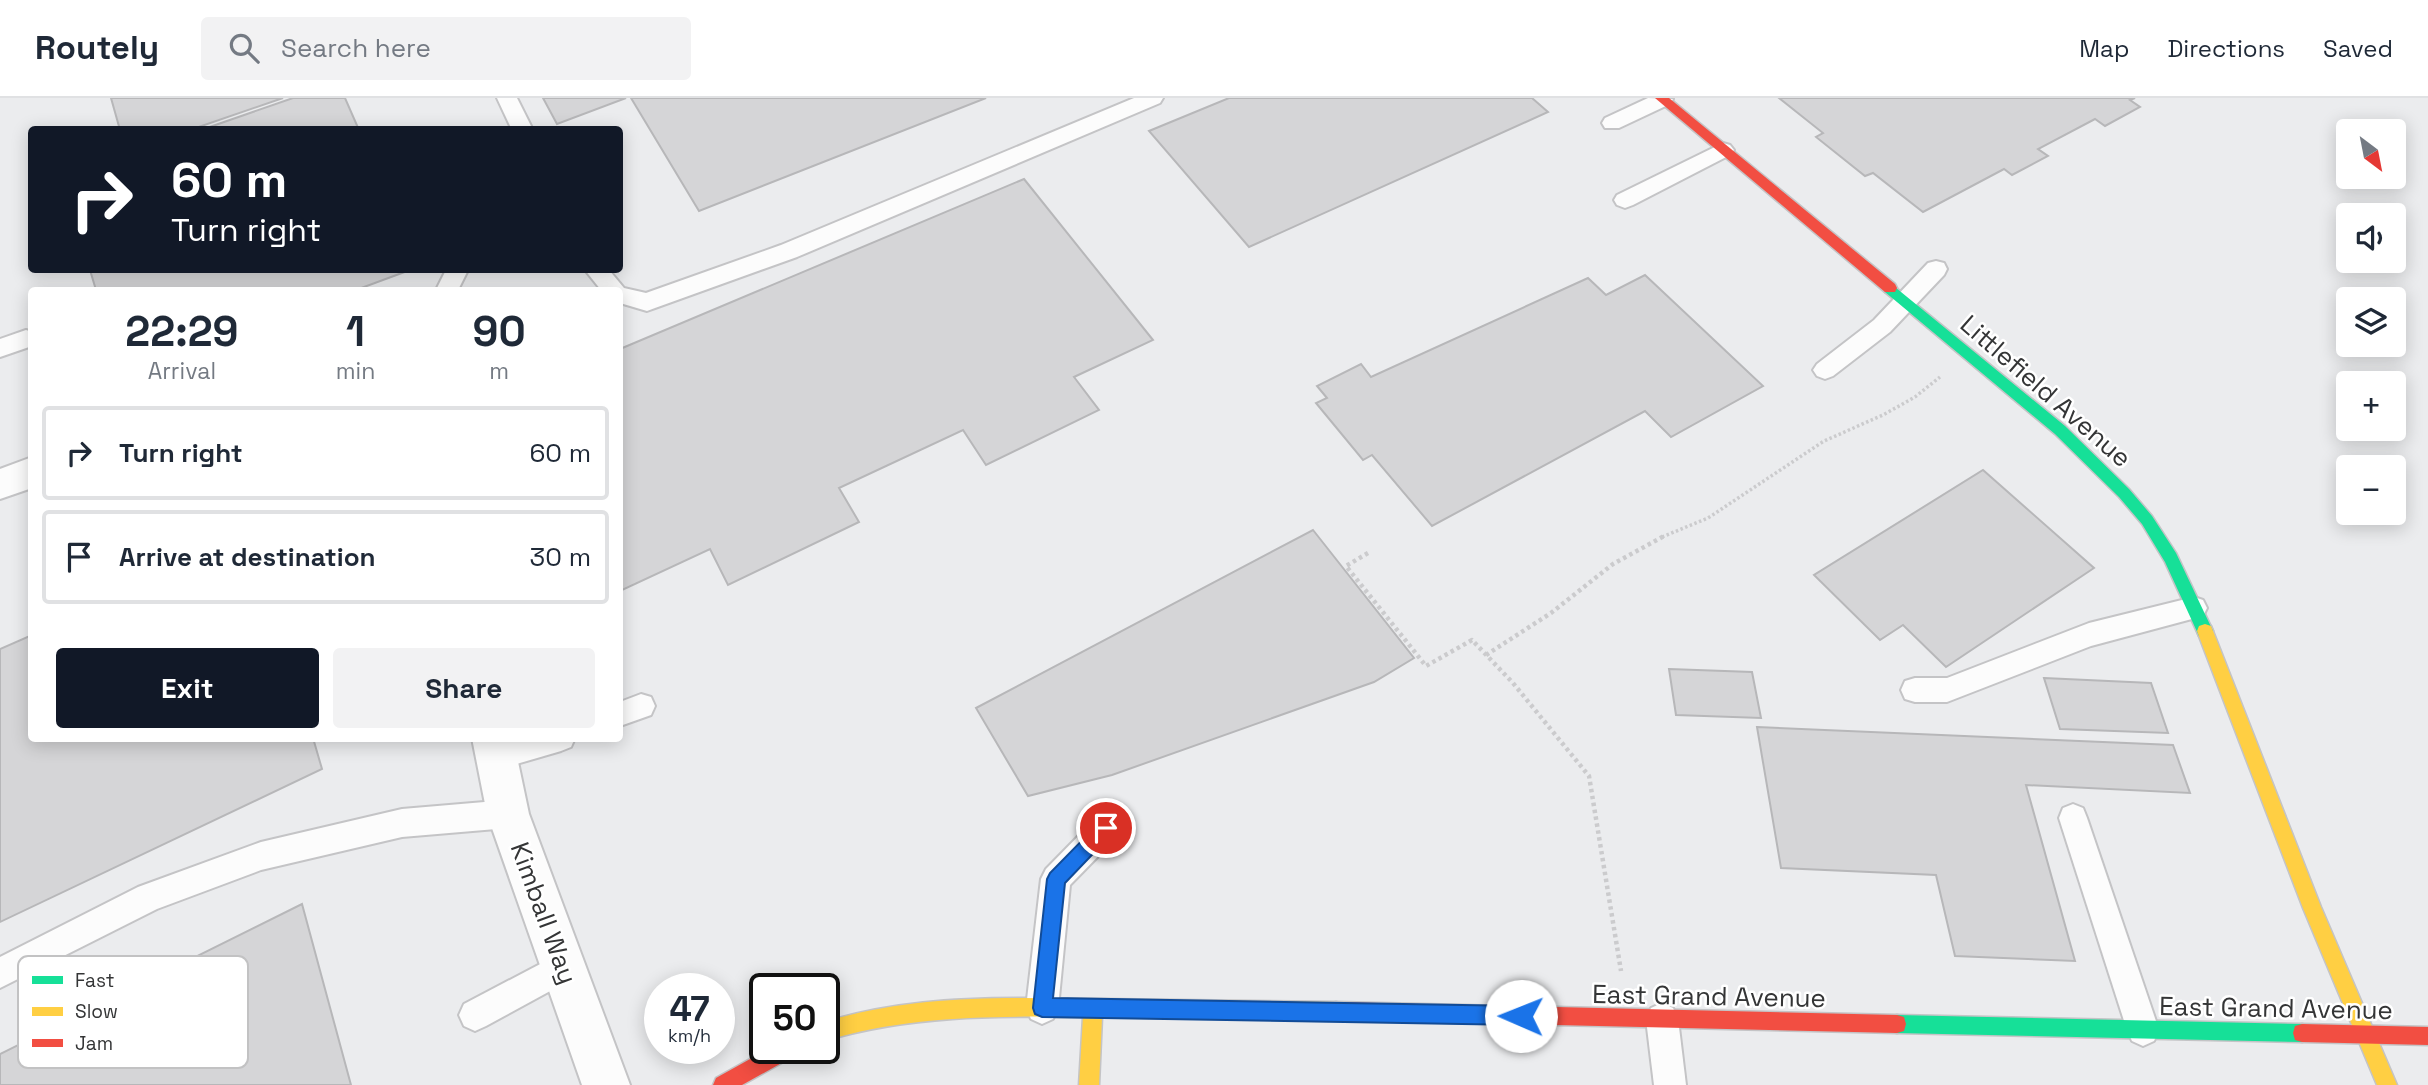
<!DOCTYPE html>
<meta charset="utf-8">
<style>
body{margin:0;font-family:"Space Grotesk",sans-serif;background:#f2f2f3;color:#1f2937;height:100vh;display:flex;flex-direction:column;font-size:26px;white-space:nowrap}
*{box-sizing:border-box;margin:0}
p{font-size:23px;color:#747a83}
.icon{flex:none;width:38px;height:38px;fill:none;stroke:currentColor;stroke-width:2;stroke-linecap:round;stroke-linejoin:round}
.map{position:relative;flex:1;overflow:hidden}
.details{position:absolute;left:28px;top:189px;width:595px;height:455px;display:flex;flex-direction:column;background:#fff;border-radius:7px;box-shadow:0 4px 18px #0003}
.details>*{flex:none}
.top-card{position:absolute;left:28px;top:28px;width:595px;height:147px;border-radius:7px;box-shadow:0 4px 18px #0003;background:#111827;color:#fff;overflow:hidden}
.needle{width:46px;rotate:148deg}
.tools{position:absolute;left:2336px;top:21px;display:grid;gap:14px}
.tools a{display:grid;place-items:center;width:70px;height:70px;border-radius:7px;background:#fff;box-shadow:0 4px 18px #0003;font-size:35px}
.speed{position:absolute;left:644px;top:875px;display:flex;gap:14px;font-size:35px;font-weight:700;text-align:center}
.speed>*{display:grid;place-content:center;width:91px;height:91px;border-radius:50%;background:#fff;box-shadow:0 4px 18px #0003;line-height:1}
.speed small{font-size:18px;font-weight:400}
.speed .limit{border:4px solid #111;border-radius:10px;background:#fff;color:#111}
.pin{position:absolute;display:grid;place-items:center;width:60px;height:60px;color:#fff;margin:-30px;border:4px solid #fff;border-radius:50%;box-shadow:0 2px 7px #0007}
.me{position:absolute;width:77px;margin:-38px;rotate:271deg;stroke-linejoin:round;filter:drop-shadow(0 0 5px #0008)}
.turn{display:flex;align-items:center;gap:24px;height:147px;padding:0 28px;font-size:32px}
.turn .icon{width:91px;height:91px;stroke-width:2.5}
.turn b{display:block;font-size:49px;line-height:60px}
.eta{display:flex;justify-content:space-evenly;align-items:center;height:119px;text-align:center}
.eta b{font-size:42px;font-weight:700;line-height:49px}
.cta{display:flex;gap:14px;margin-top:auto;padding:14px 28px}
.cta a{flex:1;height:80px;border-radius:7px;background:#111827;color:#fff;font-size:28px;font-weight:700;line-height:80px;text-align:center}
.cta a+a{background:#f2f2f3;color:#1f2937}
ul{padding:0;list-style:none}
li{display:flex;align-items:center;gap:21px;height:94px;margin:0 14px 10px;padding:0 14px;border:4px solid #e0e1e3;border-radius:7px}
li div{flex:1}
li b{display:block;font-size:26px}
li em{font-style:normal}
header{display:flex;align-items:center;gap:42px;box-sizing:border-box;height:98px;padding:0 35px;background:#fff;border-bottom:2px solid #e0e1e3}
header strong{font-size:33px}
nav{display:flex;gap:38px;margin-inline-start:auto;font-size:24px}
.search{width:490px;height:63px;background:#f2f2f3;display:flex;align-items:center;gap:18px;box-sizing:border-box;padding:0 24px;border-radius:7px;color:#747a83;font-size:26px}
.map>svg:first-child{display:block}
</style>
<header>
<strong>Routely</strong>
<div class="search"><svg class="icon" aria-label="search" viewBox="0 0 24 24"><circle cx="10" cy="10" r="6"/><path d="M15 15l6 6"/></svg>Search here</div>
<nav><a>Map</a><a>Directions</a><a>Saved</a></nav>
</header>
<div class="map">
<svg width="2428" height="987" viewBox="0 0 2428 987">
<rect width="100%" height="100%" fill="#ebecee"/>
<g fill="#d5d5d7" stroke="#b7b7b9" stroke-width="2">
<polygon points="111,0 283,0 190,32 120,32"/>
<polygon points="293,0 345,0 359,32 201,32"/>
<polygon points="543,0 626,0 557,26"/>
<polygon points="631,0 986,0 699,113"/>
<polygon points="1229,0 1532,0 1548,14 1249,149 1149,33"/>
<polygon points="1779,0 2135,0 2130,2 2140,9 2105,28 2095,21 2038,51 2048,58 2012,77 2004,71 1923,114 1873,75 1865,78 1816,39 1823,35"/>
<polygon points="1024,81 1153,242 1074,279 1099,312 986,367 963,332 839,390 859,424 728,487 710,451 620,493 620,251"/>
<polygon points="90,172 410,172 356,192 96,192"/>
<polygon points="1645,177 1763,288 1671,339 1645,313 1432,428 1372,357 1363,362 1316,305 1327,300 1317,288 1361,266 1371,279 1588,180 1606,197"/>
<polygon points="1983,372 2094,470 1946,569 1903,527 1880,542 1814,477"/>
<polygon points="1313,432 1414,560 1374,584 1112,677 1028,698 976,610"/>
<polygon points="32,537 32,640 313,640 322,671 0,824 0,551"/>
<polygon points="1669,571 1752,574 1761,620 1676,617"/>
<polygon points="2044,580 2151,585 2168,635 2060,631"/>
<polygon points="1757,629 2173,647 2190,695 2026,687 2075,863 1955,858 1936,777 1781,770"/>
<polygon points="302,806 351,987 0,987 0,956"/>
</g>
<g fill="none" stroke-linecap="round" stroke-linejoin="round">
<defs>
<g id="lane">
<polygon points="497,0 517,0 533,32 512,32"/>
<polygon points="1134,0 1163,0 1160,5 797,159 655,210 647,213 620,205 620,192 601,192 585,172 609,172 624,190 646,195 781,147"/>
<polygon points="1648,0 1673,1 1670,6 1619,30 1605,30 1602,25 1605,20"/>
<polygon points="1723,45 1730,47 1734,52 1730,57 1633,107 1625,110 1617,107 1614,102 1617,97"/>
<polygon points="1936,163 1944,165 1947,171 1944,177 1890,234 1833,278 1825,281 1817,278 1813,272 1817,266 1874,222 1928,165"/>
<polygon points="446,172 468,172 458,192 436,192"/>
<polygon points="26,232 32,234 32,248 0,259 0,241"/>
<polygon points="2194,499 2203,502 2207,510 2203,518 2091,548 1947,604 1915,604 1905,601 1901,592 1905,583 1915,580 1947,580 2089,525"/>
<polygon points="641,596 651,599 655,608 651,617 620,628 620,604"/>
<polygon points="515,640 575,640 571,649 561,653 496,672 486,668 482,659 486,650"/>
<polygon points="508,702 518,706 522,716 518,726 508,730 402,739 261,772 157,811 0,890 0,859 138,789 261,744 402,711"/>
<polygon points="2073,706 2083,710 2087,720 2159,932 2154,943 2143,948 2132,943 2127,932 2059,720 2063,710"/>
<polygon points="1106,716 1116,720 1121,730 1116,740 1070,787 1058,910 1053,921 1042,926 1031,921 1026,910 1041,781 1046,771 1096,720"/>
<polygon points="563,854 574,858 578,869 574,880 486,928 475,933 464,928 459,917 464,906"/>
<polygon points="1662,905 1673,910 1678,921 1686,987 1654,987 1646,921 1651,910"/>
</g>
<g id="street">
<polygon points="32,359 32,390 0,401 0,371"/>
<polygon points="472,640 513,640 529,716 630,987 582,987 487,716"/>
</g>
<g id="fast">
<polygon points="1890,185 2065,328 2129,391 2152,418 2176,455 2213,533 2211,538 2205,540 2199,538 2165,464 2142,426 2119,399 2055,336 1885,194 1883,190 1885,186"/>
<polygon points="1897,917 2302,926 2309,928 2311,935 2309,942 2302,944 1897,935 1890,933 1888,926 1890,919"/>
</g>
<g id="slow">
<polygon points="2205,526 2211,528 2213,533 2321,809 2397,987 2377,987 2303,810 2197,533 2199,528"/>
<path d="M 1024,900 L 1336,904 L 1343,906 L 1345,913 L 1343,920 L 1336,922 L 1102,919 L 1099,987 L 1079,987 L 1083,919 C 995,918 910,917 824,943 L 824,924 C 890,904 955,900 1024,900 Z"/>
</g>
<g id="jam">
<polygon points="1655,0 1669,0 1895,186 1897,190 1895,194 1885,194"/>
<polygon points="1336,904 1897,917 1904,919 1906,926 1904,933 1897,935 1336,922 1329,920 1327,913 1329,906"/>
<polygon points="2302,926 2428,929 2428,947 2302,944 2295,942 2293,935 2295,928"/>
<polygon points="770,950 798,950 796,957 742,987 713,987 716,980"/>
</g>
</defs>
<use href="#lane" stroke="#c4c4c6" stroke-width="4"/>
<use href="#street" stroke="#c4c4c6" stroke-width="4"/>
<use href="#fast" stroke="#c4c4c6" stroke-width="3"/>
<use href="#slow" stroke="#c4c4c6" stroke-width="3"/>
<use href="#jam" stroke="#c4c4c6" stroke-width="3"/>
<polyline stroke="#cbcbcd" stroke-width="3.5" stroke-dasharray="2.5 2.5" stroke-linecap="butt" points="1662,439 1708,420 1824,343 1883,317 1915,299 1940,279"/>
<g stroke="#cbcbcd" stroke-width="4.5" stroke-dasharray="3.5 3.5" stroke-linecap="butt">
<polyline points="1368,455 1346,468 1426,568 1472,542 1513,585 1589,678 1621,873"/>
<polyline points="1486,557 1551,515 1613,466 1666,437"/>
</g>
<use href="#lane" fill="#fcfcfc" fill-rule="evenodd"/>
<use href="#street" fill="#fcfcfc" fill-rule="evenodd"/>
<use href="#fast" fill="#16e098" fill-rule="evenodd"/>
<use href="#slow" fill="#ffcf43" fill-rule="evenodd"/>
<use href="#jam" fill="#f24e42" fill-rule="evenodd"/>
</g>
<polygon fill="#1a73e8" stroke="#114b97" stroke-width="2" points="1106,722 1112,724 1115,730 1112,736 1065,785 1053,900 1521,908 1528,911 1531,918 1528,924 1521,927 1042,919 1035,916 1033,910 1047,781 1050,775 1100,724"/>
<g text-anchor="middle" dominant-baseline="central" stroke-width="5" stroke-linejoin="round" paint-order="stroke">
<g font-size="26" fill="#343536" stroke="#fff">
<text transform="translate(2046 293) rotate(41)">Littlefield Avenue</text>
<text transform="translate(544 815) rotate(70)">Kimball Way</text>
<text transform="translate(1709 898) rotate(1)">East Grand Avenue</text>
<text transform="translate(2276 910) rotate(1)">East Grand Avenue</text>
</g>
</g>
<rect x="18" y="858" width="230" height="112" rx="10" fill="#fff" stroke="#c2c2c3" stroke-width="2"/>
<rect x="32" y="878" width="31" height="8" fill="#16e098"/>
<rect x="32" y="909" width="31" height="9" fill="#ffcf43"/>
<rect x="32" y="941" width="31" height="8" fill="#f24e42"/>
<g font-size="19" fill="#343536">
<text x="75" y="889">Fast</text>
<text x="75" y="920">Slow</text>
<text x="75" y="952">Jam</text>
</g>
</svg>
<div class="tools">
<a><svg class="needle" viewBox="-14 -14 28 28"><path d="M0-13l5 13h-10z" fill="#e53935"/><path d="M0 13l5-13h-10z" fill="#747a83"/></svg></a>
<a><svg class="icon" aria-label="sound" viewBox="0 0 24 24"><path d="M4 9h4l5-4v14l-5-4H4zM17 9q2 3 0 6"/></svg></a>
<a><svg class="icon" aria-label="layers" viewBox="0 0 24 24"><path d="M12 4l9 5-9 5-9-5zM3 14l9 5 9-5"/></svg></a>
<a>+</a>
<a>−</a>
</div>
<div class="speed"><div>47<small>km/h</small></div><div class="limit">50</div></div>
<div class="pin" style="left:1106px;top:730px;background:#d93025"><svg class="icon" aria-label="arrive" viewBox="0 0 24 24"><path d="M6 21V4h12l-3 4 3 4H6"/></svg></div>
<svg class="me" style="left:1521px;top:918px" viewBox="-20 -20 40 40"><circle r="19" fill="#fff"/><path d="M0-13L10 11 0 6-10 11z" fill="#1a73e8"/></svg>
<div class="top-card">
<div class="turn"><svg class="icon" aria-label="right" viewBox="0 0 24 24"><path d="M7 20v-9h11M14 6l5 5-5 5"/></svg><div><b>60 m</b>Turn right</div></div>
</div>
<section class="details">
<div class="eta">
<div><b>22:29</b><p>Arrival</p></div>
<div><b>1</b><p>min</p></div>
<div><b>90</b><p>m</p></div>
</div>
<ul>
<li><svg class="icon" aria-label="right" viewBox="0 0 24 24"><path d="M7 20v-9h11M14 6l5 5-5 5"/></svg><div><b>Turn right</b></div><em>60 m</em></li>
<li><svg class="icon" aria-label="arrive" viewBox="0 0 24 24"><path d="M6 21V4h12l-3 4 3 4H6"/></svg><div><b>Arrive at destination</b></div><em>30 m</em></li>
</ul>
<div class="cta"><a>Exit</a><a>Share</a></div>
</section>
</div>
